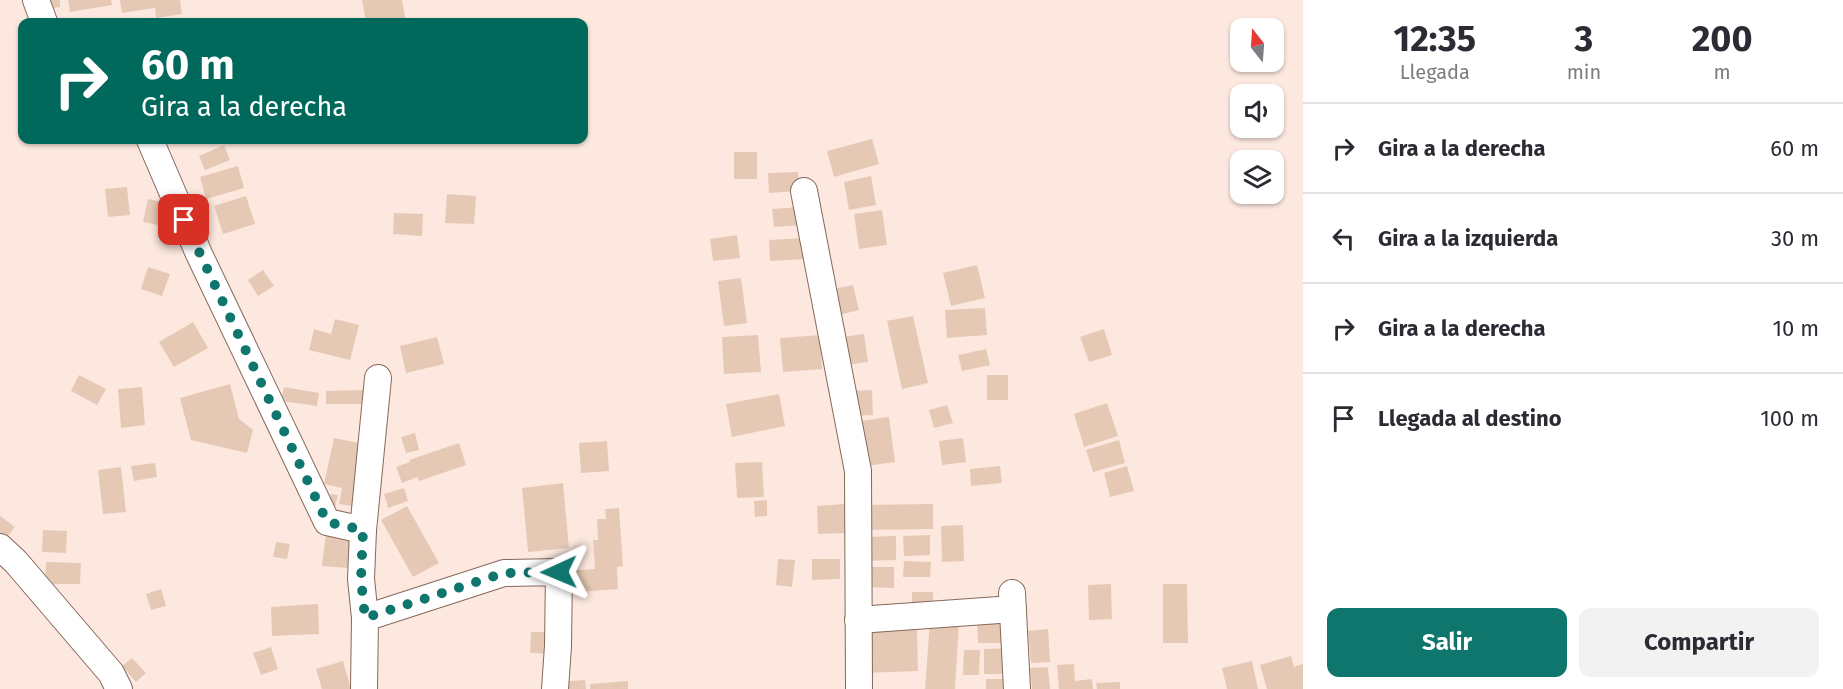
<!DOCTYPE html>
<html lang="es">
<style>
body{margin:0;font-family:"Fira Sans",sans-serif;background:#f2f2f3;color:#2b2b33;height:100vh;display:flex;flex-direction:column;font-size:22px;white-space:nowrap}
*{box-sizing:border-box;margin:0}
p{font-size:20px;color:#7c7c81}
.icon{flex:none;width:33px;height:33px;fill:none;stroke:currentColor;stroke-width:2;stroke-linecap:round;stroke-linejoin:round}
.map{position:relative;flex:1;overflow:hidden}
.side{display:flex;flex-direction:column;background:#fff;width:540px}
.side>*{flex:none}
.hud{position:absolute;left:18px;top:18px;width:570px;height:126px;border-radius:12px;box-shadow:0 2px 4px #0004;background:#00695c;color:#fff;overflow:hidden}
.needle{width:39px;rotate:343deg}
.buttons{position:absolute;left:1230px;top:18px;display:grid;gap:12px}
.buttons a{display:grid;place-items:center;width:54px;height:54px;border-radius:12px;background:#fff;box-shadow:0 2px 4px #0004;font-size:30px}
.pin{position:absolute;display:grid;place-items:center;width:51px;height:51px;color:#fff;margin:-26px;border-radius:12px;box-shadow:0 3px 9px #0006}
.me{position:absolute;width:66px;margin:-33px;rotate:269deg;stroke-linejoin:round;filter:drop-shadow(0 0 4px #0008)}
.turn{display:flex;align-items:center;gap:21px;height:126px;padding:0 24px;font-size:27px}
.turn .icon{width:78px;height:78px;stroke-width:2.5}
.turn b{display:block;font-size:42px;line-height:51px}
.eta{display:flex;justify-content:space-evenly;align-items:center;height:102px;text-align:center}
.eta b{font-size:36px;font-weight:700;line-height:42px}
.button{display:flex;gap:12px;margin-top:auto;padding:12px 24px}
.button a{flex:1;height:69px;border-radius:12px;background:#0f766e;color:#fff;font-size:24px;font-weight:700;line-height:69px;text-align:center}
.button a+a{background:#f2f2f3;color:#2b2b33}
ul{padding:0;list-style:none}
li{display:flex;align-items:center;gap:18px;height:90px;padding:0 24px;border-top:2px solid #e1e1e2}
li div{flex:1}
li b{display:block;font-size:22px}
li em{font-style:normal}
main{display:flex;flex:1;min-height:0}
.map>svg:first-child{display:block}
</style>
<main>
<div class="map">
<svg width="1303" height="689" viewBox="0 0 1303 689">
<rect width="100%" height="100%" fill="#fde8df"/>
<g fill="#e6c9b5">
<polygon points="40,0 60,0 60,7 41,10"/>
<polygon points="68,0 111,0 112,5 70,12"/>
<polygon points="120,0 180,0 182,14 156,18 155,8 122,13"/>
<polygon points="362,0 402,0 406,22 366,22"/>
<polygon points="872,139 879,164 834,177 827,151"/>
<polygon points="224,145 230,160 205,170 199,156"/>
<rect x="734" y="152" width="23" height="27"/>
<polygon points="238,166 244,188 206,199 200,177"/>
<polygon points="798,172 799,191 769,193 768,173"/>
<polygon points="871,176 876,205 849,210 844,182"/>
<polygon points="127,187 130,215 108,217 105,189"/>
<polygon points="447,194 476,196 474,224 445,223"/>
<polygon points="246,196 255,224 223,234 214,206"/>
<polygon points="148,199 173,204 168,227 143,222"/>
<polygon points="802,207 803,225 774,227 772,209"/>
<polygon points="882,210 887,245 859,249 854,214"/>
<polygon points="394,213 423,214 422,236 393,234"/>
<polygon points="737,235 740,258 713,261 710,239"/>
<polygon points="804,238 805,259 770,261 769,240"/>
<polygon points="977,265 985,298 951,306 943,273"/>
<polygon points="148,267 170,274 162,296 141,289"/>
<polygon points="263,270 274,286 258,296 248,280"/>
<polygon points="741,278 747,323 724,326 718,281"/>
<polygon points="853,285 859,310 835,316 829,290"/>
<polygon points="985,308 987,335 947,338 945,310"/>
<polygon points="913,316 928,383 902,389 887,321"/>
<polygon points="335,319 359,325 350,360 309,350 314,329 331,334"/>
<polygon points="193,322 208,348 174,367 159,342"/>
<polygon points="1104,329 1112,355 1089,362 1080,337"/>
<polygon points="864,334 868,362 846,365 842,337"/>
<polygon points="758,335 761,372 724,374 722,337"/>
<polygon points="820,335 822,369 783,372 780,338"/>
<polygon points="437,337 444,364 406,373 400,346"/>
<polygon points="986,349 990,365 962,371 958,355"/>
<polygon points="79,375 106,389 97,405 71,391"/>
<rect x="987" y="375" width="21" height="25"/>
<polygon points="230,384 239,419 253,430 247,453 191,440 180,398"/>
<polygon points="142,387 145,425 121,428 118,389"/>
<polygon points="284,387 319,393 317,406 281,401"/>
<polygon points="363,390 364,404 326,404 326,391"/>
<polygon points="872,390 873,415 852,416 851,391"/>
<polygon points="779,394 785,426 732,437 726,404"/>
<polygon points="1107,403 1118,436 1084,447 1074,414"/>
<polygon points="947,405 953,423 934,428 929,410"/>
<polygon points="889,417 895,462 858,467 852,422"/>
<polygon points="415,433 419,450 406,453 401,437"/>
<polygon points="334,438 369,445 357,507 339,504 342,488 324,484"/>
<polygon points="963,438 966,462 942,465 939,441"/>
<polygon points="1119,440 1125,463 1093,472 1086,450"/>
<polygon points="607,441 609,471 581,473 579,443"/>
<polygon points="459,443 466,465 419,481 417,477 402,483 396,467 410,462 409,460"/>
<polygon points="762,462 764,497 737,498 735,463"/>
<polygon points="155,463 157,477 134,481 131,466"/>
<polygon points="1000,466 1002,483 971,486 970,469"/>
<polygon points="1127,466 1134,491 1110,497 1104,473"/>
<polygon points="121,467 126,512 103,514 98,470"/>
<polygon points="563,483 569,548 528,552 522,488"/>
<polygon points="404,488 408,501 388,508 384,494"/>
<polygon points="331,494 338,495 335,507 328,506"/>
<polygon points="767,500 767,516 755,517 754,501"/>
<polygon points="845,504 846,533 818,534 817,506"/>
<polygon points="933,504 933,529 861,530 861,505"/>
<polygon points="407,506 439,563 413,577 381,520"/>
<polygon points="619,508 623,566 617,567 618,589 567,593 565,571 595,569 593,540 598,540 597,519 606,519 605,509"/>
<polygon points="0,516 15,527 4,541 0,538"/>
<polygon points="963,525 964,561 942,562 941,526"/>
<polygon points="43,530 67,531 66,553 42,552"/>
<polygon points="326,532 353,535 349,568 322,566"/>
<polygon points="930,535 930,555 904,556 903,536"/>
<polygon points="896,536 896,560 862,561 862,537"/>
<polygon points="276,542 290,544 287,559 273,557"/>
<polygon points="778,559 795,560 792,587 776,585"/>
<polygon points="812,559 840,559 840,579 812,580"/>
<polygon points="904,561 931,562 930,577 903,577"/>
<polygon points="46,562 81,563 80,584 45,584"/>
<polygon points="862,567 894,567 894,588 862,587"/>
<polygon points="1111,584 1112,619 1089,620 1088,585"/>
<polygon points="1163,584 1187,584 1188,643 1163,643"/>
<polygon points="161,589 166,606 151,610 146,594"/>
<rect x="912" y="592" width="21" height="17"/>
<polygon points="318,604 319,634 272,636 271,607"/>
<polygon points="977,618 1009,618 1010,643 978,643"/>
<polygon points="930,620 959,622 955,689 925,689"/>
<polygon points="917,629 918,671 864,673 863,631"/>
<polygon points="1048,629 1050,662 1031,663 1028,631"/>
<polygon points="531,632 554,632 553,654 530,653"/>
<polygon points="271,647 278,669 261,675 253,653"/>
<polygon points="1013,648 1013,674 984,674 984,649"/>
<polygon points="964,650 980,650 979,675 963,675"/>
<polygon points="1291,656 1294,667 1303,664 1303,689 1267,689 1260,665"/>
<polygon points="132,658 146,673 136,682 122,666"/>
<polygon points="343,661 351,689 322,689 316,669"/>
<polygon points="1252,661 1258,689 1227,689 1222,668"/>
<polygon points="1074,664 1075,681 1092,679 1093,689 1059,689 1057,665"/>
<polygon points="1048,667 1050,689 1032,689 1030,668"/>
<rect x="986" y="679" width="28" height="10"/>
<polygon points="585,680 586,689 559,689 559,682"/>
<polygon points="628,681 628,689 590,689 590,684"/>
<polygon points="1120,682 1120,689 1097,689 1096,683"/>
</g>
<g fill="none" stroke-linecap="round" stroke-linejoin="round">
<defs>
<g id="street">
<polyline points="36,0 44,22"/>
<polyline points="150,140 199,254 327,522 363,530"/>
<polyline points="804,191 858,471 859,689"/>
<polyline points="0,547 16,562 111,673 119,689"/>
<polyline points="1012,593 1017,689"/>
<polyline points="365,618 504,573 559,572 558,646 555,689"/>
<polyline points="858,620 1013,609"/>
<polyline points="364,689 365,618 361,579 363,530 378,378"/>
</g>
</defs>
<use href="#street" stroke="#86685b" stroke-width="28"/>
<use href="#street" stroke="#fff" stroke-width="26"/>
</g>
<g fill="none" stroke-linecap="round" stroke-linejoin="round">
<polyline stroke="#0f766e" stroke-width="10" stroke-dasharray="0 18" points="184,220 327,522 363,530 361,579 365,618 504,573 559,572"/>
</g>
</svg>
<div class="buttons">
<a><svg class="needle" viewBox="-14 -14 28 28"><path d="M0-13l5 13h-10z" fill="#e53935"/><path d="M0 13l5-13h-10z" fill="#7c7c81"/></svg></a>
<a><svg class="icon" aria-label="sound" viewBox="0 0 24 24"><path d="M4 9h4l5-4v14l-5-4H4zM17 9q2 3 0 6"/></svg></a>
<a><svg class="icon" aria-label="layers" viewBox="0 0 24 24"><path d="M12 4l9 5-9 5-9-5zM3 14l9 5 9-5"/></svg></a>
</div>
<div class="pin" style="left:184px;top:220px;background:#d93025"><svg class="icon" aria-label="arrive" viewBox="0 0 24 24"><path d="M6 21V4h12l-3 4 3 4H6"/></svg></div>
<svg class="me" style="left:559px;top:572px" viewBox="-20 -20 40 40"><path d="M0-17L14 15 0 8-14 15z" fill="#0f766e" stroke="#fff" stroke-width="4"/></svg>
<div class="hud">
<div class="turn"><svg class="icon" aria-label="right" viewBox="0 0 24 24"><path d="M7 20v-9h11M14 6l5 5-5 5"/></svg><div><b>60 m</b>Gira a la derecha</div></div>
</div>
</div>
<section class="side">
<div class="eta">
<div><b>12:35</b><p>Llegada</p></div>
<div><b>3</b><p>min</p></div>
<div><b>200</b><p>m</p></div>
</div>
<ul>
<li><svg class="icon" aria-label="right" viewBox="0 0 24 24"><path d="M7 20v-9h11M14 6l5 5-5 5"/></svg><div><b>Gira a la derecha</b></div><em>60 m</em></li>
<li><svg class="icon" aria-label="left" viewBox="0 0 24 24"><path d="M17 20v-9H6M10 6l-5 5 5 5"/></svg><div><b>Gira a la izquierda</b></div><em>30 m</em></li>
<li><svg class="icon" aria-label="right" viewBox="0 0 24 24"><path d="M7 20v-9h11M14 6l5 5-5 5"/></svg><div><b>Gira a la derecha</b></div><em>10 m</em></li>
<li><svg class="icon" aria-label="arrive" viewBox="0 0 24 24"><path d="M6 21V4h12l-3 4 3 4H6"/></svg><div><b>Llegada al destino</b></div><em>100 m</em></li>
</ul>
<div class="button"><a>Salir</a><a>Compartir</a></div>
</section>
</main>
